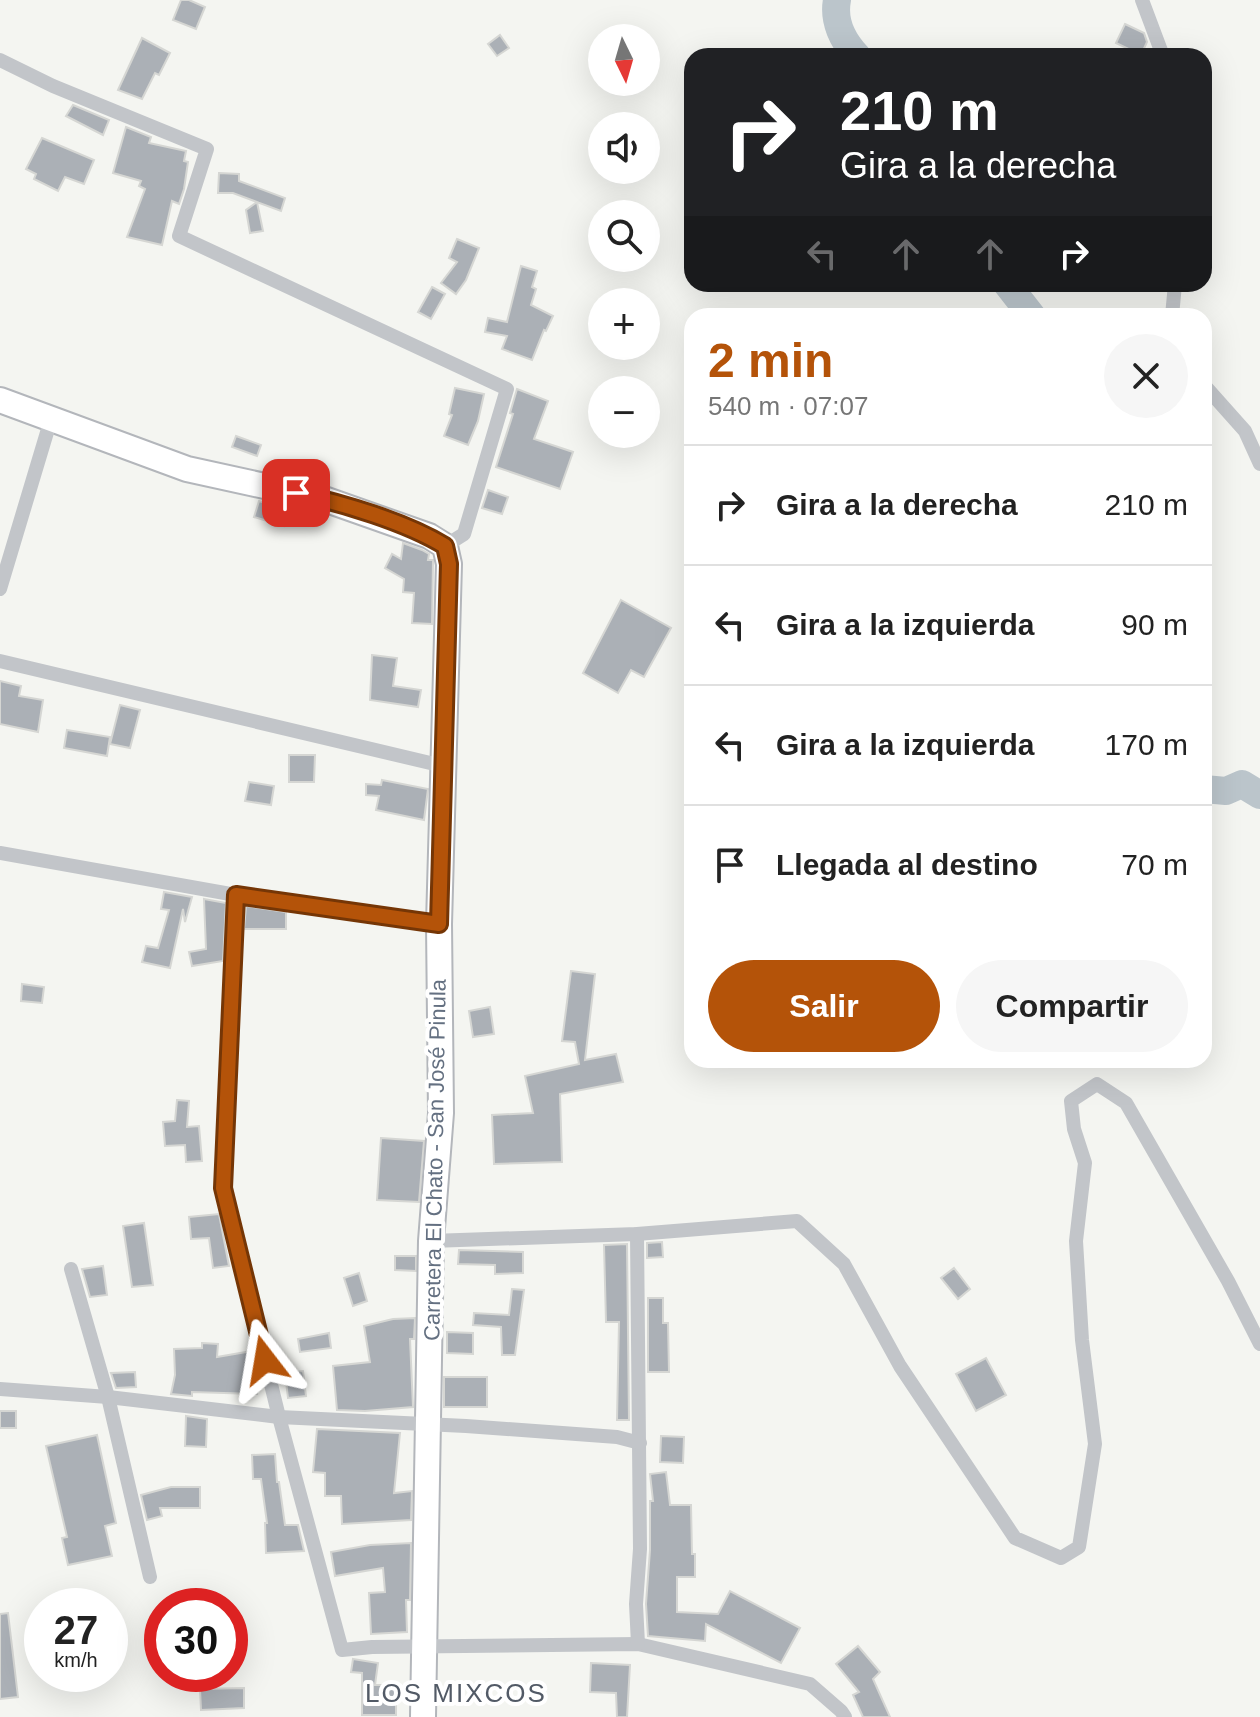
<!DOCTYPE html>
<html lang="es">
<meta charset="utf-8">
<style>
body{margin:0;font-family:Helvetica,sans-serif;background:#f6f6f6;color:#222;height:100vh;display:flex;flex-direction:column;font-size:30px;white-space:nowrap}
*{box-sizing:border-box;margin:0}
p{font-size:26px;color:#767676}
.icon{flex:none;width:44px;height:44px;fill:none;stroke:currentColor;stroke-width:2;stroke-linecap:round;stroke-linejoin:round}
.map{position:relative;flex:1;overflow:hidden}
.side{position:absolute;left:684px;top:308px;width:528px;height:760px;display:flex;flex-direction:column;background:#fff;border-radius:24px;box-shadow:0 8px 32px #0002}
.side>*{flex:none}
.guide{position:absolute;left:684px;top:48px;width:528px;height:244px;border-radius:24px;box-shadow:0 8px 32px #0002;background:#202124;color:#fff;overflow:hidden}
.needle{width:52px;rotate:175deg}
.tools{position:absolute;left:588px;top:24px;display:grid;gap:16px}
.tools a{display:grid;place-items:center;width:72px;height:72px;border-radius:50%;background:#fff;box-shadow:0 8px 32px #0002;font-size:40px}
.speed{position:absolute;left:24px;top:1588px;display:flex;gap:16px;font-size:40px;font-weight:700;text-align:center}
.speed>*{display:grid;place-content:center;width:104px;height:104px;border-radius:50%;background:#fff;box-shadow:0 8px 32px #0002;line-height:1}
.speed small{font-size:20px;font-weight:400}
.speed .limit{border:12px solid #d22;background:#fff;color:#111}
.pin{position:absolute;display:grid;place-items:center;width:68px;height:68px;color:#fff;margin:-34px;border-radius:16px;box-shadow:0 4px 12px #0006}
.me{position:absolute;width:88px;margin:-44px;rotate:346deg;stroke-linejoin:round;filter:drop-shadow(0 0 6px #0008)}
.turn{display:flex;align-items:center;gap:28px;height:168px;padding:0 24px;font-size:36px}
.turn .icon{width:104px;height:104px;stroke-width:2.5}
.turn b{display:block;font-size:56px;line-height:68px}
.lanes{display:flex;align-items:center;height:76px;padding:0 24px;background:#0003;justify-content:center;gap:40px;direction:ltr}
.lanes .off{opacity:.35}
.round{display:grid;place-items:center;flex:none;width:84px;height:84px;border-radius:42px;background:#f6f6f6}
.head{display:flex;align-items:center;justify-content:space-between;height:136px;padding:0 24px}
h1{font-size:48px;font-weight:600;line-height:60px;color:#b45309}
.action{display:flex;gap:16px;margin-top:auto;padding:16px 24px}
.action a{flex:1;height:92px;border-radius:48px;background:#b45309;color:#fff;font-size:32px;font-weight:600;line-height:92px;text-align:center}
.action a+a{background:#f6f6f6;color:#222}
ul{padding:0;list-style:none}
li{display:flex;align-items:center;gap:24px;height:120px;padding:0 24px;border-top:2px solid #e0e0e0}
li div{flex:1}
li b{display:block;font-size:30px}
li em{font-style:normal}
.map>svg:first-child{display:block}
</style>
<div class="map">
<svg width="1260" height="1717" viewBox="0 0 1260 1717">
<rect width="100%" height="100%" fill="#f4f5f1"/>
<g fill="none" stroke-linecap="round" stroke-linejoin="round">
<g stroke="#bbc5cb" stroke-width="28">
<path d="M 837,0 C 833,21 843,41 857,56"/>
<polyline points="1007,284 1032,316"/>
<polyline points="1204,789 1226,791 1242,784 1260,795"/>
</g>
</g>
<g fill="#abb0b6" stroke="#d5d6d3" stroke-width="2">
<polygon points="181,0 189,0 205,7 196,29 173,20"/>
<polygon points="1125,24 1144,33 1147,42 1141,55 1116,43"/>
<polygon points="500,35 509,48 497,56 488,44"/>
<polygon points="142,38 170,53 159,75 155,73 142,99 118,90"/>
<polygon points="73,105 109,120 103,135 66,116"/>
<polygon points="126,127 151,137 149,143 186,151 184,161 188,162 184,189 179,204 172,201 162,245 127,237 145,189 139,186 141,181 113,173"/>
<polygon points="42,138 94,160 84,184 65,177 58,191 34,179 36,174 26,169"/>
<polygon points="219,173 239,174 239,181 285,198 281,211 257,202 263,231 250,233 246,210 257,202 233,193 218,193"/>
<polygon points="457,239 479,248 466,280 456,294 441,283 457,262 449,258"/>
<polygon points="521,266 537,271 532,287 536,289 531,305 553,316 546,331 544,330 532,360 502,349 507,336 485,332 488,318 507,322"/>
<polygon points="432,287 445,294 431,319 418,312"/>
<polygon points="455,388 484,394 478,421 468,445 444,436 452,415 449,414"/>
<polygon points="517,389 548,401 534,439 573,452 560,489 496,467 513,414 510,413"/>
<polygon points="236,436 261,445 257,456 232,447"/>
<polygon points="488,490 508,497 502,514 482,508"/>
<polygon points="259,501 289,510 284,526 254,517"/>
<polygon points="403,543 422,550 429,554 428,560 433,560 432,624 412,623 414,593 403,592 404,579 385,568 392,554 401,559"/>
<polygon points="621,600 671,628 644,677 631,670 618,693 583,673"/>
<polygon points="372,655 397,658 393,686 421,690 418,707 370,700"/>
<polygon points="0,681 21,686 19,696 43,700 38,732 0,724"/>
<polygon points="120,705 140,710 130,748 110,744"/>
<polygon points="67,730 110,737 107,756 64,748"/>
<polygon points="289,755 315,755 314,782 289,782"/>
<polygon points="382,780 428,789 424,820 376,810 379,796 366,795 366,784 381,785"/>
<polygon points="249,782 274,786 271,805 245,801"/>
<polygon points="164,892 192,897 185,922 183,909 170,968 142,962 146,946 158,948 169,910 161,909"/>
<polygon points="204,899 226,903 223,961 192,966 189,952 206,949"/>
<polygon points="246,906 286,912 286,929 244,929"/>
<polygon points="571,971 595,974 585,1060 616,1054 623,1082 560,1094 562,1162 494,1164 492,1115 533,1113 525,1076 579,1064 575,1042 562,1041"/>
<polygon points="22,984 44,987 42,1003 21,1001"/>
<polygon points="490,1007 494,1034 473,1037 469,1011"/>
<polygon points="177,1100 189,1101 187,1127 199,1126 202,1161 186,1162 185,1145 165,1146 163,1122 175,1121"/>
<polygon points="381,1138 424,1141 419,1202 377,1200"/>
<polygon points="219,1214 229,1266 213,1268 209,1238 191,1239 189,1217"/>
<polygon points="144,1223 153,1285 132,1287 123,1226"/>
<polygon points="662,1242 663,1257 647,1258 647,1243"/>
<polygon points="627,1244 629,1420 617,1420 619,1322 606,1322 604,1245"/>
<polygon points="459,1250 523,1252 523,1273 495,1274 495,1265 458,1264"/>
<polygon points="395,1256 416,1256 416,1271 395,1270"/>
<polygon points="103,1266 107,1295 90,1297 82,1269"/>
<polygon points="954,1268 970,1289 958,1299 941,1278"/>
<polygon points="359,1273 367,1301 353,1306 344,1278"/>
<polygon points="512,1289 524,1290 515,1355 502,1355 501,1327 473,1325 474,1313 509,1315"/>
<polygon points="648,1298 663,1298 663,1323 668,1323 669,1372 648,1372"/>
<polygon points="415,1318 414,1339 410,1339 413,1407 365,1411 337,1410 333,1366 370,1362 364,1326 393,1319"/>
<polygon points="447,1332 473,1333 473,1354 447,1353"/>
<polygon points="329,1333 331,1348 300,1352 298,1339"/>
<polygon points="202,1343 218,1344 217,1357 252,1351 258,1373 257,1394 192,1392 192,1396 171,1394 175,1375 174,1349 202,1348"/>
<polygon points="986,1358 1006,1395 976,1411 956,1374"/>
<polygon points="303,1371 306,1396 288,1398 285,1373"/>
<polygon points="135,1372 136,1387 116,1388 111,1373"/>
<rect x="444" y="1377" width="43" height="30"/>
<rect x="0" y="1411" width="16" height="17"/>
<polygon points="186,1416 207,1419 206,1447 185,1446"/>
<polygon points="317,1429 400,1433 394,1493 412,1491 411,1520 342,1524 341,1496 325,1496 325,1473 313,1472"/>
<polygon points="97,1435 116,1523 105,1526 112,1556 68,1565 62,1538 67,1537 46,1446"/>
<polygon points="661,1436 684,1437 683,1463 660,1462"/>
<polygon points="275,1454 277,1482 279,1482 285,1525 298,1525 304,1551 266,1553 265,1523 267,1523 261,1479 253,1479 252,1455"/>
<polygon points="666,1472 670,1505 691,1505 692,1554 695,1554 695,1577 677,1577 677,1612 718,1614 730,1591 800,1628 781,1663 706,1624 705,1641 648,1636 646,1604 650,1550 650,1501 653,1501 650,1474"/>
<polygon points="171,1487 200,1487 200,1508 160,1508 162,1516 147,1520 141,1495"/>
<polygon points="411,1543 410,1600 406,1600 407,1632 371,1634 369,1593 385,1592 383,1568 335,1576 331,1552 370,1545"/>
<polygon points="8,1613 18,1697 0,1699 0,1614"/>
<polygon points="858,1646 880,1672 873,1679 890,1717 863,1717 853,1695 859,1692 836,1664"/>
<polygon points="353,1659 378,1663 375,1685 396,1685 396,1715 362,1715 362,1673 351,1672"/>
<polygon points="591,1663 630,1665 627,1717 617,1717 616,1693 590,1692"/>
<polygon points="244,1688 244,1708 201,1710 200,1689"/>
</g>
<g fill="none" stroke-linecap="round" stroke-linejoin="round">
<defs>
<polyline id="primary" points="0,400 187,469 324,499 429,536 445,546 449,564 439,924 441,1113 431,1241 423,1717"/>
</defs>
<use href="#primary" stroke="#b3b6bb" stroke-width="28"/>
<g stroke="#c2c5c9" stroke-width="14">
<polyline points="1142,0 1163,56"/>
<polyline points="0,60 53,86 207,149 179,236 507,389 464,534 445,546"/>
<polyline points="1172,316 1175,284"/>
<polyline points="1204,385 1245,431 1260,464"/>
<polyline points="0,589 51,419"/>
<polyline points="0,661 443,766"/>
<polyline points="0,853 236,895 439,924"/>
<polyline points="236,895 223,1188 279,1417 342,1650 372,1647 638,1644 810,1684 841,1711 845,1717"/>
<polyline points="637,1234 640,1549 636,1604 638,1644"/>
<polyline points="431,1241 637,1234 797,1221 844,1264 900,1366 1015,1538 1061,1558 1079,1547 1095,1444 1082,1340 1076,1241 1085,1163 1074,1129 1071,1101 1097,1084 1126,1103 1228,1281 1260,1344"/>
<polyline points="71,1269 108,1397 150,1577"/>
<polyline points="0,1389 108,1397 279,1417 466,1426 617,1437 640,1443"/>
</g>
<use href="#primary" stroke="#fff" stroke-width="24"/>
</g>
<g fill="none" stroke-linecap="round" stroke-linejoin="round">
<defs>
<path id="route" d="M 265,1360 L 223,1188 L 236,895 L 439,924 L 449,564 L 445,546 C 406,522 342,503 296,493"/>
</defs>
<use href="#route" stroke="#753606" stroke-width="20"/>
<use href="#route" stroke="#b45309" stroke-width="14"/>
</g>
<g text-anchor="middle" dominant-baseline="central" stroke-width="8" stroke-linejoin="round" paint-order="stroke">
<g font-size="22" fill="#647081" stroke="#fff">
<text transform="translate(435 1160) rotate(-89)">Carretera El Chato - San José Pinula</text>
</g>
<g font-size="26" letter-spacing="2" fill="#525a66" stroke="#fff">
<text x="456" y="1693">LOS MIXCOS</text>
</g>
</g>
</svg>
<div class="tools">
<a><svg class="needle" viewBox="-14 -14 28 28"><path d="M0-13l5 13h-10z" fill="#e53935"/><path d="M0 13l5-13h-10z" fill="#767676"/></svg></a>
<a><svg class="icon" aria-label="sound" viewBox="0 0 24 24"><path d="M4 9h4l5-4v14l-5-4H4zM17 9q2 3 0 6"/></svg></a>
<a><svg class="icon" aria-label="search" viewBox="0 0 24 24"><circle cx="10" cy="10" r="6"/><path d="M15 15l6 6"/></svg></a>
<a>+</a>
<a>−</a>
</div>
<div class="speed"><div>27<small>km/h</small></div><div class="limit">30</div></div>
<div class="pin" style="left:296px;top:493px;background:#d93025"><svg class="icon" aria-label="arrive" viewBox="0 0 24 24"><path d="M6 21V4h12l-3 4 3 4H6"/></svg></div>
<svg class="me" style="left:265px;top:1360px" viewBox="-20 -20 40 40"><path d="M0-17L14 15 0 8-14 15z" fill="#b45309" stroke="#fff" stroke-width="4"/></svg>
<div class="guide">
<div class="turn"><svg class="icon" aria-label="right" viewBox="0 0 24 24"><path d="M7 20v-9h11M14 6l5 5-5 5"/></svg><div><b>210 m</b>Gira a la derecha</div></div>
<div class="lanes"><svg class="icon off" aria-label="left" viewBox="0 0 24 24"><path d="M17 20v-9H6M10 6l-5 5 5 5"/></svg><svg class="icon off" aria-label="ahead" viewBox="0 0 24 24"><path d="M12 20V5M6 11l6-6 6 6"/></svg><svg class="icon off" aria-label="ahead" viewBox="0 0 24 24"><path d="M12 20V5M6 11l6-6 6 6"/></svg><svg class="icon" aria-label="right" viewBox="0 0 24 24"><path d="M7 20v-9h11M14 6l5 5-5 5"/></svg></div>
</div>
<section class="side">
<div class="head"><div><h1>2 min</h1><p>540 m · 07:07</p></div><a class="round"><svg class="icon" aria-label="close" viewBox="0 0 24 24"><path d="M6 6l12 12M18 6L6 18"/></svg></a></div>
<ul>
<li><svg class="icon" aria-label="right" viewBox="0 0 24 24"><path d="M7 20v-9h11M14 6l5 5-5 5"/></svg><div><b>Gira a la derecha</b></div><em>210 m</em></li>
<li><svg class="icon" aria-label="left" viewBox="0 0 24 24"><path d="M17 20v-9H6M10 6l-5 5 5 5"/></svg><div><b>Gira a la izquierda</b></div><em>90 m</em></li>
<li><svg class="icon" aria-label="left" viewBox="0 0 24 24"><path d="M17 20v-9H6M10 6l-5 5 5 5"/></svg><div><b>Gira a la izquierda</b></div><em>170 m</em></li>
<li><svg class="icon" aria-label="arrive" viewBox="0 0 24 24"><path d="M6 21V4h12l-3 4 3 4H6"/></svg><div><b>Llegada al destino</b></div><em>70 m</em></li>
</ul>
<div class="action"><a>Salir</a><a>Compartir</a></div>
</section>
</div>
